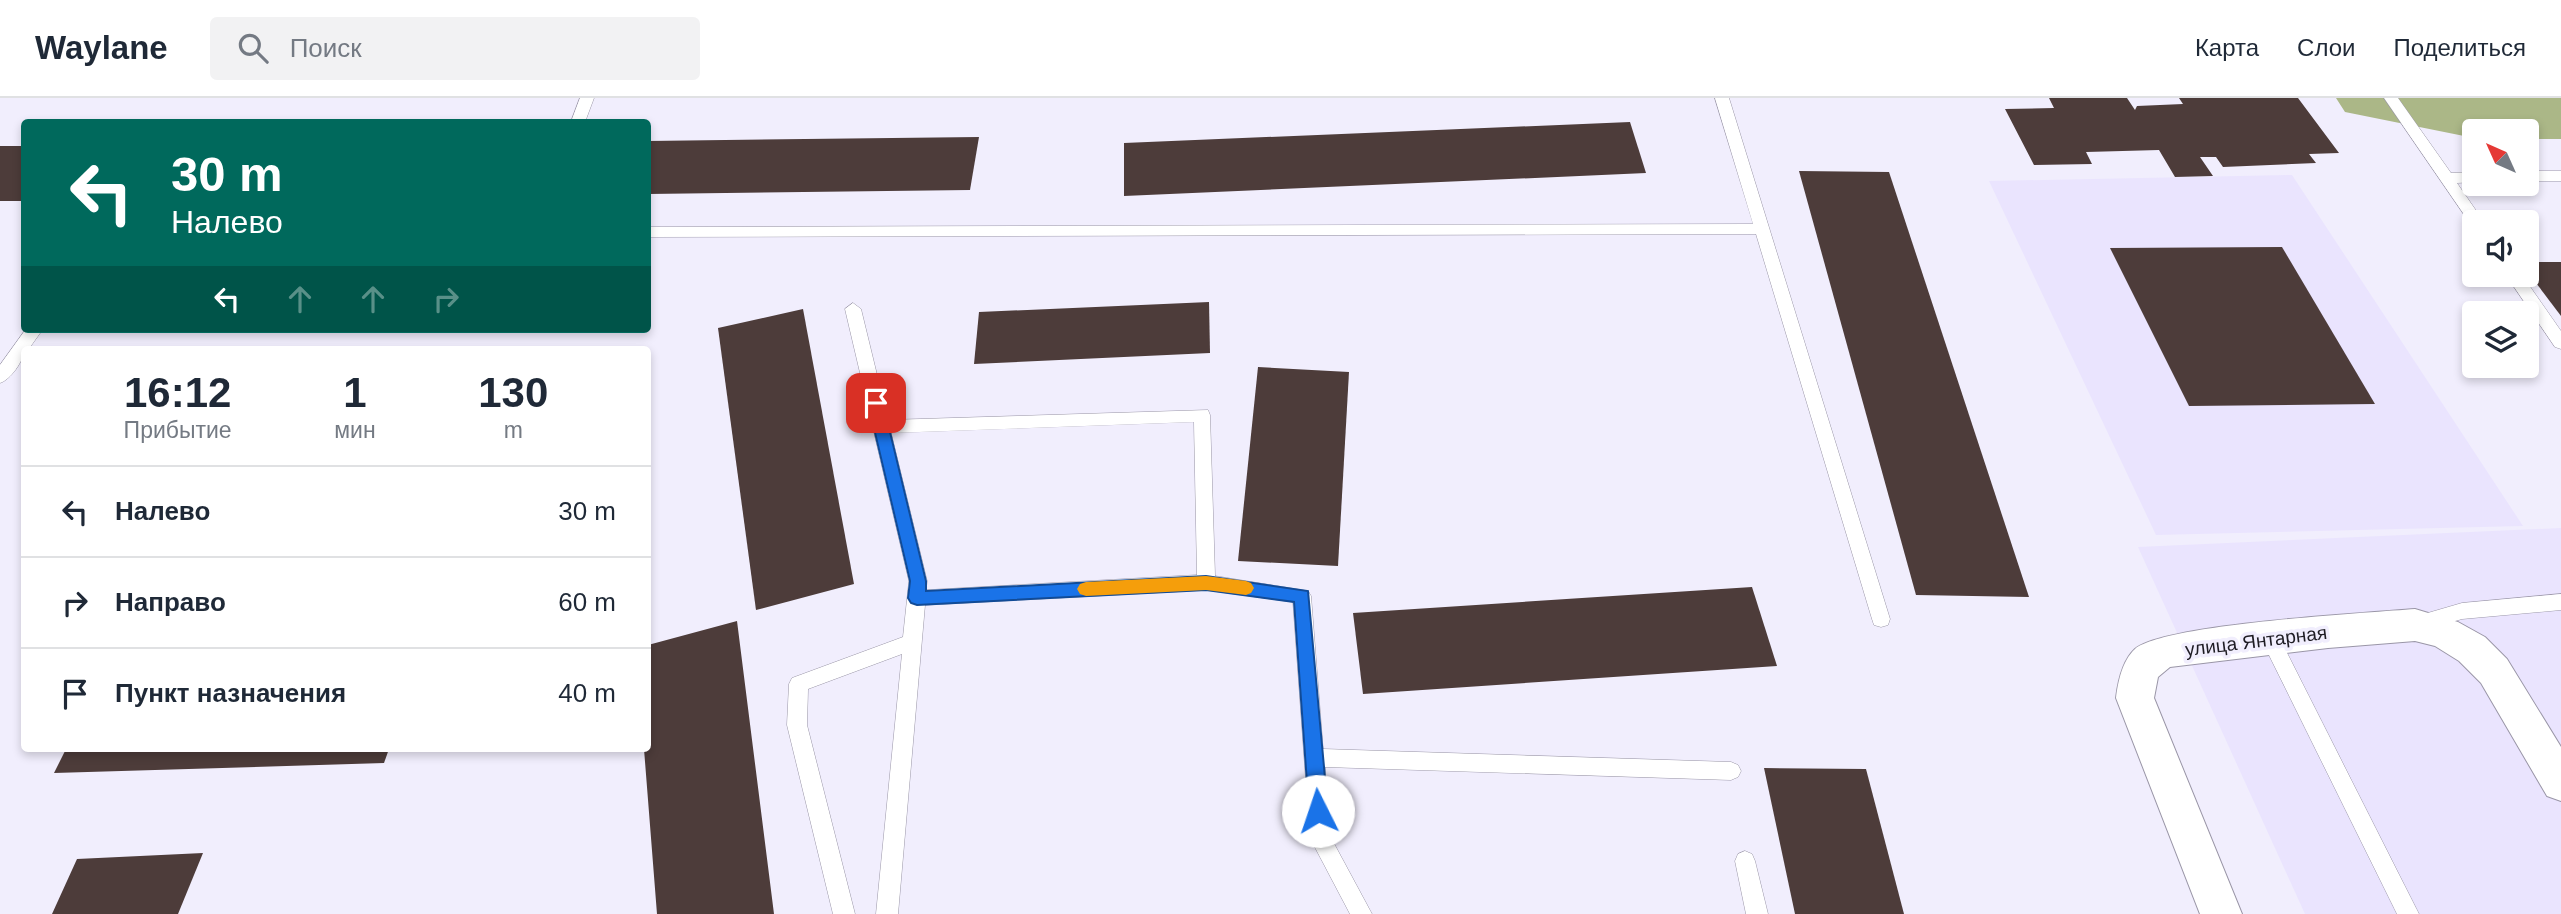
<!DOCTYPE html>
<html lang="ru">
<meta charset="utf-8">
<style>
body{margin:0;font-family:Arial,sans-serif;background:#f2f2f3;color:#1f2937;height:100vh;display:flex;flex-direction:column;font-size:26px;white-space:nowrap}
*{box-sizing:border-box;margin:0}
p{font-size:23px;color:#747a83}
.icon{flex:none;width:38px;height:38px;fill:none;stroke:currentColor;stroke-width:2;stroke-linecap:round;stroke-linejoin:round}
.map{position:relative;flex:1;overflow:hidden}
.panel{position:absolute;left:21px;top:248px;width:630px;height:406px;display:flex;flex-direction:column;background:#fff;border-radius:7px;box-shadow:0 4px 10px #0003}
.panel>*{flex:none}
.banner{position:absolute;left:21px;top:21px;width:630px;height:214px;border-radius:7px;box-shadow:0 4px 10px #0003;background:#00695c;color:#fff;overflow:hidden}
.needle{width:46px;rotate:315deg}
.controls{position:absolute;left:2462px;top:21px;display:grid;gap:14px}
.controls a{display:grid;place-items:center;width:77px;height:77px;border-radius:7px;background:#fff;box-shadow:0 4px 10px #0003;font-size:35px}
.pin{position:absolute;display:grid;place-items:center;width:60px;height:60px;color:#fff;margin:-30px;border-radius:14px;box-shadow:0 4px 10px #0006}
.me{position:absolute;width:77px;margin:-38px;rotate:356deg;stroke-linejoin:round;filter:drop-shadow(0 0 5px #0008)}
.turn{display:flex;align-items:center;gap:24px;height:147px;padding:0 35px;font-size:32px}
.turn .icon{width:91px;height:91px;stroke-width:2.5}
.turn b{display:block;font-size:49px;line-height:60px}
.lanes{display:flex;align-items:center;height:66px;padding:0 35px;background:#0003;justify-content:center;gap:35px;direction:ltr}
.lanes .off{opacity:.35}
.eta{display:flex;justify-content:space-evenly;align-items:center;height:119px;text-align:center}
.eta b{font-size:42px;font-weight:600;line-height:49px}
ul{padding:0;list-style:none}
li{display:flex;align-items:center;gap:21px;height:91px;padding:0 35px;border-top:2px solid #e0e1e3}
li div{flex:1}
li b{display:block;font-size:26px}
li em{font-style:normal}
header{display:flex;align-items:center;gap:42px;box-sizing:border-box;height:98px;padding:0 35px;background:#fff;border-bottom:2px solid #e0e1e3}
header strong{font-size:33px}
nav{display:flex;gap:38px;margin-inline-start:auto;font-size:24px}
.search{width:490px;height:63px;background:#f2f2f3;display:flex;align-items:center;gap:18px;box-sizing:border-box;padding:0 24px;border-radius:7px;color:#747a83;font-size:26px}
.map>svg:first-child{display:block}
</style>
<header>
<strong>Waylane</strong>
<div class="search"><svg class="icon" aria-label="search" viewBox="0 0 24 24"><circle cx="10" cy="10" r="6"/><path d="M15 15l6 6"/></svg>Поиск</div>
<nav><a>Карта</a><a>Слои</a><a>Поделиться</a></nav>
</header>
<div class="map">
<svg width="2561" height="816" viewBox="0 0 2561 816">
<rect width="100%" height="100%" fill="#f1eefd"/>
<g fill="#eae4fe">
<polygon points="2292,77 2523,428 2156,437 1989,83"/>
<polygon points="2561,430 2561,816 2305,816 2138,449"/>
</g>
<polygon fill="#abb787" points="2336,0 2561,0 2561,41 2527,41 2527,33 2474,33 2474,40 2345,14"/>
<g fill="#4d3c3a">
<polygon points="2049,0 2127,0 2135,12 2137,8 2183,6 2179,0 2298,0 2339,55 2309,56 2316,65 2223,69 2216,59 2200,59 2213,78 2175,79 2159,52 2086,54 2092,66 2034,67 2005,11 2054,10"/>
<polygon points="1630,24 1646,75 1124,98 1124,45"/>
<polygon points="979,39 970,92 648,96 648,43"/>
<rect x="0" y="48" width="24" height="55"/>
<polygon points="1799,73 1889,74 2029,499 1916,497"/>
<polygon points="2282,149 2375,306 2189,308 2110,150"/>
<polygon points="2527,164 2561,164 2561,218 2527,173"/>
<polygon points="1209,204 1210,255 974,266 979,214"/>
<polygon points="803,211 854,486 756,512 718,230"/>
<polygon points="1258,269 1349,274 1338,468 1238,463"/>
<polygon points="1752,489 1777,568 1363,596 1353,515"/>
<polygon points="737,523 774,816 657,816 644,651 648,651 648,547"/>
<polygon points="66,651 389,651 384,665 54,675"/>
<polygon points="1764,670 1866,671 1904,816 1795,816"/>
<polygon points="203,755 178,816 52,816 77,761"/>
</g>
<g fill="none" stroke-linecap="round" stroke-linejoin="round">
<defs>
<g id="service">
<polygon points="580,0 594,0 585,24 571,24"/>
<polygon points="1715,0 1729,0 1890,521 1888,527 1881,529 1874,527 1872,521 1756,136 648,139 648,129 1753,126"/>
<polygon points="2384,0 2398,0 2451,75 2474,74 2474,84 2457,85 2484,124 2474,124 2474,128 2472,128"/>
<rect x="2527" y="73" width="34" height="10"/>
<polygon points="2506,177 2522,177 2561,233 2561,251 2555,249"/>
<path d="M 853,205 L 861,211 L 888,322 L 1208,312 L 1210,317 L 1215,478 L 1308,493 L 1311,498 L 1323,651 L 1731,664 L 1738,667 L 1741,673 L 1738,679 L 1731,682 L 1325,669 L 1330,738 L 1372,816 L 1350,816 L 1310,740 L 1293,504 L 1206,492 L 925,507 L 898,816 L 876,816 L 902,556 L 808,591 L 807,627 L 855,816 L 833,816 L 787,627 L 789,586 L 792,580 L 903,539 L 909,483 L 845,211 ZM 1194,324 L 1197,477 L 926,492 L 927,483 L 891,335 Z"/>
<path d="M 26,231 L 43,231 L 28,252 L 24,252 C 24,263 10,282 0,285 L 0,267 Z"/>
<polygon points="2561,496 2561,512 2462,521 2421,533 2414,531 2412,525 2414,519 2462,505"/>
<polygon points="2270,533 2277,535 2419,816 2397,816 2261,541 2263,535"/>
<polygon points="1745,753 1752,756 1755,763 1768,816 1746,816 1735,763 1738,756"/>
</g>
<path id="minor" d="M 2415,511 L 2458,524 L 2485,539 L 2507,561 L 2561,649 L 2561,703 L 2547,698 L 2481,585 L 2459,563 L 2435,548 L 2415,543 L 2328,550 L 2170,569 L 2158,579 L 2154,600 L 2242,816 L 2200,816 L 2116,600 C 2118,584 2122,563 2135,551 C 2165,526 2366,515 2415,511 Z"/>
</defs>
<use href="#service" stroke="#9a96a7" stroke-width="1"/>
<use href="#minor" stroke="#9a96a7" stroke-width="2"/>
<use href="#service" fill="#fff" fill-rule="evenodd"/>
<use href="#minor" fill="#fff" fill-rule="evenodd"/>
</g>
<polygon fill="#1a73e8" stroke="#114b97" stroke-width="2" points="876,299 883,305 926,483 926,493 1206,478 1308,493 1328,713 1325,719 1318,722 1312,719 1309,713 1294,504 1206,492 917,507 911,505 908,500 910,483 868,305"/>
<polygon fill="#f59e0b" points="1206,478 1246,483 1251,485 1254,490 1251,495 1246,497 1206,492 1086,498 1080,496 1077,491 1080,486 1086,484"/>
<g text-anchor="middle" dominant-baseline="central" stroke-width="7" stroke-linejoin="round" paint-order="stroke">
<g font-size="19" fill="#1f1d24" stroke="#f1eefd">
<text transform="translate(2256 543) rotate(-7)">улица Янтарная</text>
</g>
</g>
</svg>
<div class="controls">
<a><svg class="needle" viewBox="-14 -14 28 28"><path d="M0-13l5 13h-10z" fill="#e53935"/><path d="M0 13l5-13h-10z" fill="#747a83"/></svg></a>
<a><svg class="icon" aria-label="sound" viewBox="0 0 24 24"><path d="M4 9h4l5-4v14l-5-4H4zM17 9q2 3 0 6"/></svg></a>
<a><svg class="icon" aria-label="layers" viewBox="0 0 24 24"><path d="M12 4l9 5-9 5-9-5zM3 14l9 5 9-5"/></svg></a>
</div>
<div class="pin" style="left:876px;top:305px;background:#d93025"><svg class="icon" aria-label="arrive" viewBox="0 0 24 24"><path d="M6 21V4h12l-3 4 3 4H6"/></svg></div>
<svg class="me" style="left:1318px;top:713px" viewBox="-20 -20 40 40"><circle r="19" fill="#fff"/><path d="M0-13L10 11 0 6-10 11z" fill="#1a73e8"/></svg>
<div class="banner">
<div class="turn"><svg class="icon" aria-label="left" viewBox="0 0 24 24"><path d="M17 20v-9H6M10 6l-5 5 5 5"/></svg><div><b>30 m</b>Налево</div></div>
<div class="lanes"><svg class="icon" aria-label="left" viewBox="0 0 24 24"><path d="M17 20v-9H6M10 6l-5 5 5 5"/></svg><svg class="icon off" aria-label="ahead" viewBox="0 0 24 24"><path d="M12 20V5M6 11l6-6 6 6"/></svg><svg class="icon off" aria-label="ahead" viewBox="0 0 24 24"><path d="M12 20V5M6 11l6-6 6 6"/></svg><svg class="icon off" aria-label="right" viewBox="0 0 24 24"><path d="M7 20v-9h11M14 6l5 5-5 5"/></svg></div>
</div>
<section class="panel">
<div class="eta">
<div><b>16:12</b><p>Прибытие</p></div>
<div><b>1</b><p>мин</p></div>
<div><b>130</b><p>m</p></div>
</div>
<ul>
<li><svg class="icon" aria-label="left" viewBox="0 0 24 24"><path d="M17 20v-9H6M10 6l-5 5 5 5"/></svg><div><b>Налево</b></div><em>30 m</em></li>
<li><svg class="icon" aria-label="right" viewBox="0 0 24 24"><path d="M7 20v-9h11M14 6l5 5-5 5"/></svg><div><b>Направо</b></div><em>60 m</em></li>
<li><svg class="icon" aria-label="arrive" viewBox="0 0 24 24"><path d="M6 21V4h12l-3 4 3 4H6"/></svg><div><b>Пункт назначения</b></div><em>40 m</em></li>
</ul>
</section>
</div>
